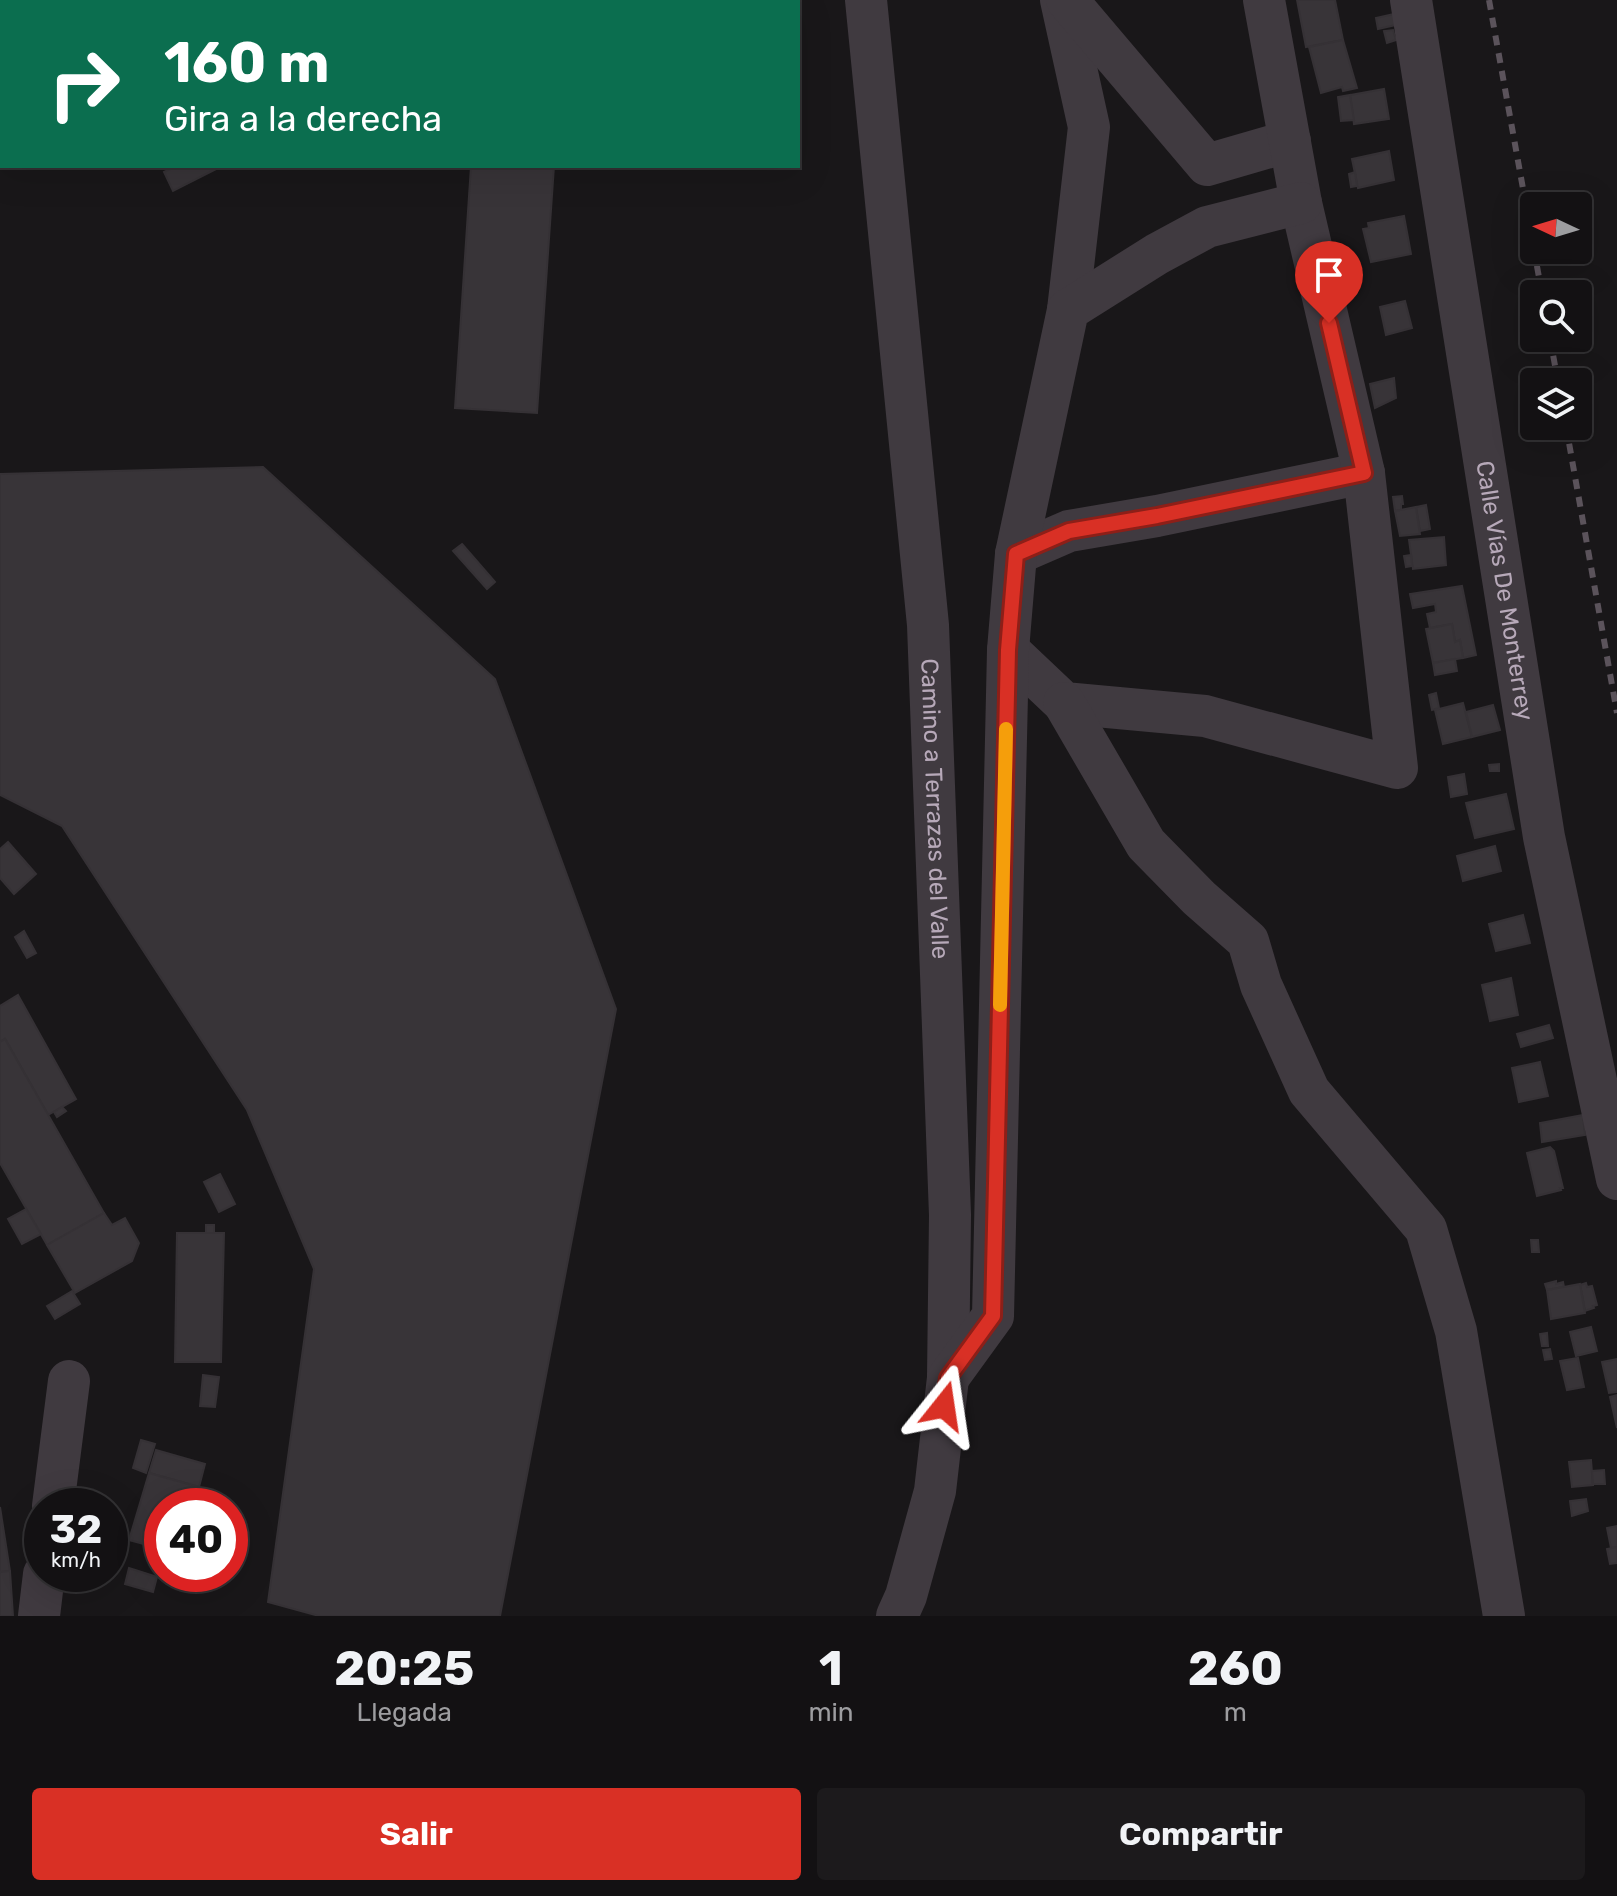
<!DOCTYPE html>
<html lang="es">
<meta charset="utf-8">
<style>
body{margin:0;font-family:Rubik,sans-serif;background:#1c1a1c;color:#f1f3f6;height:100vh;display:flex;flex-direction:column;font-size:30px;white-space:nowrap}
*{box-sizing:border-box;margin:0}
p{font-size:26px;color:#9d9da0}
.icon{flex:none;width:44px;height:44px;fill:none;stroke:currentColor;stroke-width:2;stroke-linecap:round;stroke-linejoin:round}
.map{position:relative;height:1616px;overflow:hidden}
.sheet{display:flex;flex-direction:column;background:#131113;flex:1}
.sheet>*{flex:none}
.banner{position:absolute;left:0px;top:0px;width:800px;height:168px;box-shadow:0 8px 32px #0002,0 0 0 2px #323133;background:#0b6e4f;color:#fff;overflow:hidden}
.needle{width:52px;rotate:274deg}
.controls{position:absolute;left:1520px;top:192px;display:grid;gap:16px}
.controls a{display:grid;place-items:center;width:72px;height:72px;border-radius:8px;background:#131113;box-shadow:0 8px 32px #0002,0 0 0 2px #323133;font-size:40px}
.speed{position:absolute;left:24px;top:1488px;display:flex;gap:16px;font-size:40px;font-weight:700;text-align:center}
.speed>*{display:grid;place-content:center;width:104px;height:104px;border-radius:50%;background:#131113;box-shadow:0 8px 32px #0002,0 0 0 2px #323133;line-height:1}
.speed small{font-size:20px;font-weight:400}
.speed .limit{border:12px solid #d22;background:#fff;color:#111}
.pin{position:absolute;display:grid;place-items:center;width:68px;height:68px;color:#fff;margin:-82px -34px;border-radius:50% 50% 50% 0;rotate:-45deg;box-shadow:0 0 8px #0007}
.pin .icon{rotate:45deg}
.me{position:absolute;width:88px;margin:-44px;rotate:15deg;stroke-linejoin:round;filter:drop-shadow(0 0 6px #0008)}
.turn{display:flex;align-items:center;gap:28px;height:168px;padding:0 32px;font-size:36px}
.turn .icon{width:104px;height:104px;stroke-width:2.5}
.turn b{display:block;font-size:56px;line-height:68px}
.eta{display:flex;justify-content:space-evenly;align-items:center;height:136px;text-align:center}
.eta b{font-size:48px;font-weight:700;line-height:56px}
.primary-button{display:flex;gap:16px;margin-top:auto;padding:16px 32px}
.primary-button a{flex:1;height:92px;border-radius:8px;background:#d93025;color:#fff;font-size:32px;font-weight:700;line-height:92px;text-align:center}
.primary-button a+a{background:#1c1a1c;color:#f1f3f6}
.map>svg:first-child{display:block}
</style>
<div class="map">
<svg width="1617" height="1616" viewBox="0 0 1617 1616">
<rect width="100%" height="100%" fill="#191719"/>
<g fill="#383438" stroke="#353135" stroke-width="2">
<rect x="483" y="0" width="83" height="2"/>
<polygon points="1297,0 1335,0 1343,40 1306,47"/>
<polygon points="1394,14 1396,25 1378,29 1376,18"/>
<polygon points="1393,30 1396,40 1387,43 1384,31"/>
<polygon points="1343,40 1357,88 1343,91 1342,87 1321,93 1309,47"/>
<polygon points="1384,89 1389,119 1354,124 1350,95"/>
<polygon points="1350,95 1354,120 1341,121 1338,97"/>
<polygon points="1389,151 1394,180 1358,188 1352,159"/>
<polygon points="176,166 222,166 173,191 164,172"/>
<polygon points="471,166 554,166 537,413 455,408"/>
<polygon points="1355,172 1357,186 1351,187 1349,174"/>
<polygon points="1404,216 1411,254 1371,262 1363,229 1369,228 1368,223"/>
<polygon points="1350,266 1353,278 1342,281 1339,268"/>
<polygon points="1405,301 1412,328 1386,335 1380,307"/>
<polygon points="1394,378 1396,398 1375,408 1370,384"/>
<polygon points="263,467 495,679 616,1009 500,1616 319,1616 268,1602 314,1269 247,1110 62,826 0,795 0,474"/>
<polygon points="1402,496 1403,504 1401,504 1401,510 1395,511 1393,497"/>
<polygon points="1426,505 1430,529 1420,531 1416,507"/>
<polygon points="1416,507 1420,534 1400,536 1395,511"/>
<polygon points="1444,537 1446,565 1413,569 1409,540"/>
<polygon points="462,544 495,582 487,589 453,551"/>
<polygon points="1411,555 1412,566 1406,567 1404,556"/>
<polygon points="1462,586 1476,655 1463,658 1460,640 1455,642 1452,624 1430,628 1427,614 1436,612 1435,604 1413,608 1410,594"/>
<polygon points="1452,624 1455,642 1460,640 1463,658 1433,663 1426,629"/>
<polygon points="1455,659 1457,671 1435,675 1433,663"/>
<polygon points="1436,693 1439,708 1432,710 1429,695"/>
<polygon points="1463,703 1472,737 1443,744 1435,710"/>
<polygon points="1493,705 1500,730 1472,737 1466,712"/>
<polygon points="1499,764 1499,771 1490,771 1489,765"/>
<polygon points="1464,774 1467,794 1451,797 1448,777"/>
<polygon points="1506,794 1514,829 1475,838 1466,803"/>
<polygon points="8,842 36,874 14,894 0,878 0,849"/>
<polygon points="1495,846 1501,871 1463,881 1457,856"/>
<polygon points="1523,915 1530,943 1496,951 1489,924"/>
<polygon points="24,931 36,953 27,958 15,937"/>
<polygon points="1511,978 1518,1015 1490,1021 1482,985"/>
<polygon points="18,995 76,1099 48,1115 5,1039 0,1042 0,1006"/>
<polygon points="1549,1025 1553,1038 1521,1047 1517,1034"/>
<polygon points="5,1039 104,1213 47,1245 0,1163 0,1042"/>
<polygon points="1540,1062 1548,1096 1519,1102 1512,1068"/>
<polygon points="62,1107 66,1111 57,1117 54,1112"/>
<polygon points="1583,1115 1585,1135 1542,1142 1540,1123"/>
<polygon points="1550,1147 1554,1151 1563,1188 1560,1188 1561,1190 1537,1196 1527,1153"/>
<polygon points="220,1174 235,1204 219,1212 204,1182"/>
<polygon points="26,1209 41,1234 22,1244 8,1219"/>
<polygon points="104,1213 112,1225 125,1218 139,1243 132,1261 75,1293 47,1245"/>
<polygon points="206,1225 214,1225 214,1234 206,1233"/>
<polygon points="177,1233 224,1233 221,1362 175,1362"/>
<polygon points="1531,1240 1538,1240 1539,1252 1532,1252"/>
<polygon points="1556,1281 1556,1284 1563,1282 1564,1287 1547,1290 1545,1284"/>
<polygon points="1586,1283 1587,1287 1592,1286 1597,1305 1593,1306 1594,1308 1585,1311 1580,1285"/>
<polygon points="1580,1284 1585,1313 1551,1319 1547,1290"/>
<polygon points="72,1291 80,1304 55,1319 47,1306"/>
<polygon points="1591,1327 1597,1351 1576,1356 1570,1332"/>
<polygon points="1547,1333 1548,1346 1542,1346 1540,1334"/>
<polygon points="1550,1349 1552,1359 1545,1360 1543,1350"/>
<polygon points="1578,1358 1584,1387 1567,1390 1560,1361"/>
<polygon points="1617,1359 1617,1392 1609,1393 1602,1362"/>
<polygon points="203,1375 219,1377 215,1407 200,1406"/>
<polygon points="1617,1395 1617,1428 1610,1397"/>
<polygon points="141,1440 155,1444 146,1473 133,1468"/>
<polygon points="156,1450 205,1464 199,1487 149,1473"/>
<polygon points="1591,1460 1593,1485 1572,1487 1569,1462"/>
<polygon points="1604,1470 1605,1484 1593,1484 1592,1471"/>
<polygon points="149,1473 199,1487 193,1506 162,1506 162,1549 129,1540"/>
<polygon points="1586,1499 1588,1511 1572,1516 1570,1501"/>
<polygon points="0,1507 10,1571 0,1572"/>
<polygon points="1617,1526 1617,1547 1611,1548 1607,1528"/>
<polygon points="1617,1547 1617,1563 1610,1564 1607,1549"/>
<polygon points="129,1568 157,1577 153,1592 125,1584"/>
<polygon points="10,1571 13,1616 0,1616 0,1572"/>
</g>
<g fill="none" stroke-linecap="round" stroke-linejoin="round">
<g stroke="#403a40" stroke-width="42">
<path id="s1" d="M 866,0 L 928,625 L 950,1215 L 948,1378 L 935,1491 L 906,1596 L 897,1616"/>
<polyline points="1061,0 1089,127 1068,310"/>
<polyline points="1067,0 1207,165 1290,141"/>
<path id="s2" d="M 1411,0 L 1544,837 L 1617,1179"/>
<polyline points="1016,554 1069,531 1157,516 1364,473"/>
<polyline points="1008,650 1064,703 1205,716 1397,768 1364,473 1301,203 1264,0"/>
<polyline points="1064,703 1146,844 1199,898 1248,941 1261,985 1309,1091 1426,1229 1456,1331 1504,1616"/>
<polyline points="948,1378 993,1316 1008,650 1016,554 1068,310 1157,254 1207,227 1301,203"/>
<polyline points="53,1506 69,1381"/>
<polyline points="39,1616 44,1574"/>
</g>
<g stroke="#5b535b" stroke-width="6" stroke-dasharray="10 8" stroke-linecap="butt">
<polyline points="1489,0 1542,294"/>
<polyline points="1550,338 1558,382"/>
<polyline points="1566,426 1617,713"/>
</g>
</g>
<g fill="none" stroke-linecap="round" stroke-linejoin="round">
<defs>
<polyline id="route" points="944,1406 948,1378 993,1316 1008,650 1016,554 1069,531 1157,516 1364,473 1329,323"/>
</defs>
<use href="#route" stroke="#8d1f18" stroke-width="20"/>
<use href="#route" stroke="#d93025" stroke-width="14"/>
<polyline stroke="#f59e0b" stroke-width="14" points="1000,1005 1006,729"/>
</g>
<g text-anchor="middle" dominant-baseline="central" stroke-width="6" stroke-linejoin="round" paint-order="stroke">
<g font-size="24" fill="#b7a9b9" stroke="#141214">
<text stroke="none"><textPath href="#s2" startOffset="598">Calle Vías De Monterrey</textPath></text>
<text stroke="none"><textPath href="#s1" startOffset="812">Camino a Terrazas del Valle</textPath></text>
</g>
</g>
</svg>
<div class="controls">
<a><svg class="needle" viewBox="-14 -14 28 28"><path d="M0-13l5 13h-10z" fill="#e53935"/><path d="M0 13l5-13h-10z" fill="#9d9da0"/></svg></a>
<a><svg class="icon" aria-label="search" viewBox="0 0 24 24"><circle cx="10" cy="10" r="6"/><path d="M15 15l6 6"/></svg></a>
<a><svg class="icon" aria-label="layers" viewBox="0 0 24 24"><path d="M12 4l9 5-9 5-9-5zM3 14l9 5 9-5"/></svg></a>
</div>
<div class="speed"><div>32<small>km/h</small></div><div class="limit">40</div></div>
<div class="pin" style="left:1329px;top:323px;background:#d93025"><svg class="icon" aria-label="arrive" viewBox="0 0 24 24"><path d="M6 21V4h12l-3 4 3 4H6"/></svg></div>
<svg class="me" style="left:944px;top:1406px" viewBox="-20 -20 40 40"><path d="M0-17L14 15 0 8-14 15z" fill="#d93025" stroke="#fff" stroke-width="4"/></svg>
<div class="banner">
<div class="turn"><svg class="icon" aria-label="right" viewBox="0 0 24 24"><path d="M7 20v-9h11M14 6l5 5-5 5"/></svg><div><b>160 m</b>Gira a la derecha</div></div>
</div>
</div>
<section class="sheet">
<div class="eta">
<div><b>20:25</b><p>Llegada</p></div>
<div><b>1</b><p>min</p></div>
<div><b>260</b><p>m</p></div>
</div>
<div class="primary-button"><a>Salir</a><a>Compartir</a></div>
</section>
